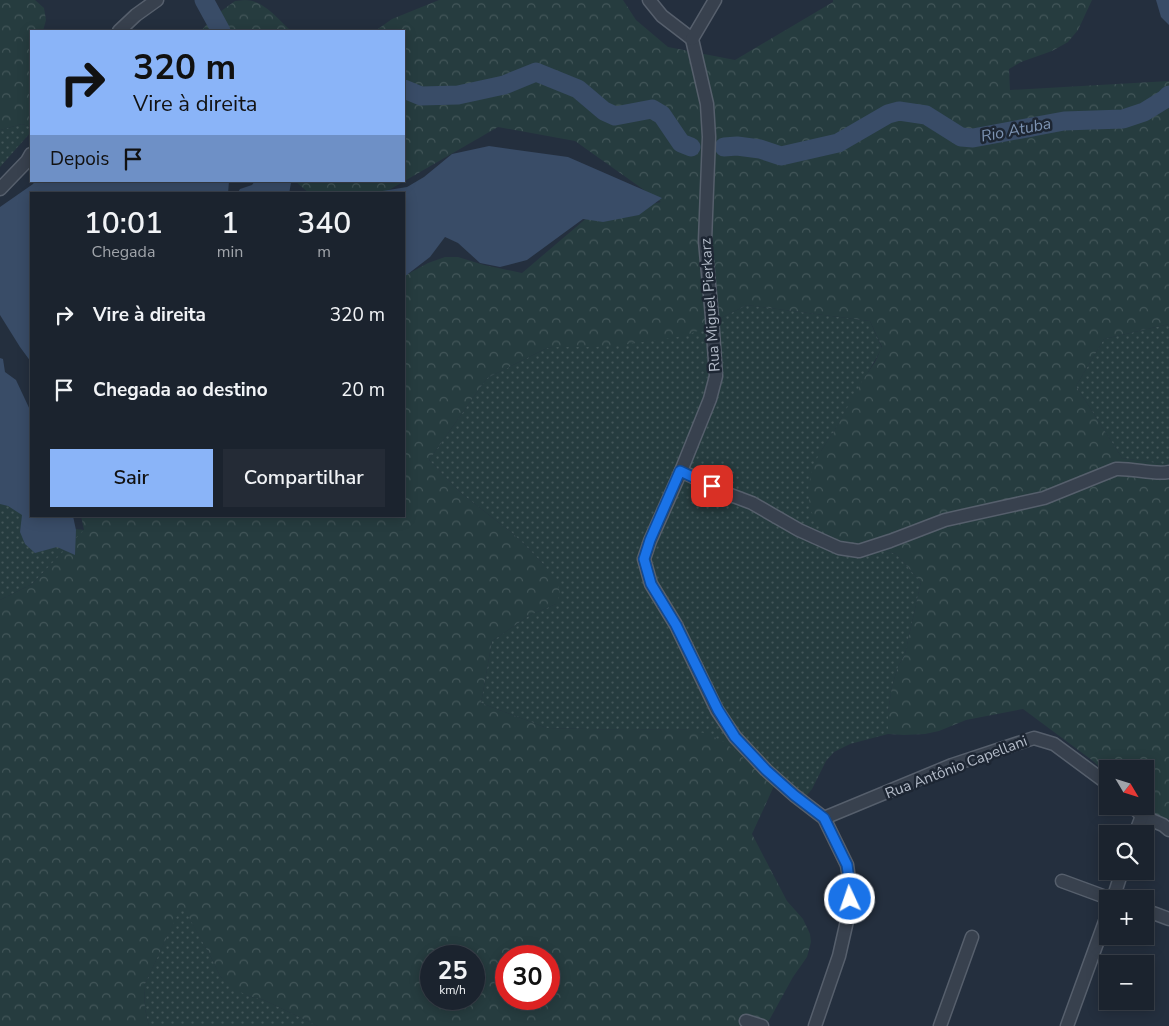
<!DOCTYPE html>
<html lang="pt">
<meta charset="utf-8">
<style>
body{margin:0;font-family:"Nunito Sans",sans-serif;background:#242b36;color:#f1f3f6;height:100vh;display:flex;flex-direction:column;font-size:19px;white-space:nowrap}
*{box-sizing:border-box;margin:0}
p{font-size:16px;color:#a0a4aa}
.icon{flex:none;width:28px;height:28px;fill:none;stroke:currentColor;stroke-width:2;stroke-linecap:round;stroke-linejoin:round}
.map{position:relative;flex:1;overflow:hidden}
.drawer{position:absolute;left:30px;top:192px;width:375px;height:325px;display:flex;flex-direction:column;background:#1b232e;border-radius:0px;box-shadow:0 2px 12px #0003,0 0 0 1px #39404a}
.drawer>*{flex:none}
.top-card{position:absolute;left:30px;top:30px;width:375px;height:152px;border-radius:0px;box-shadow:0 2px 12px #0003,0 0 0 1px #39404a;background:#8ab4f8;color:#111;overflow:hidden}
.needle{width:32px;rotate:128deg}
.controls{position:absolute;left:1099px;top:760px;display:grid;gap:10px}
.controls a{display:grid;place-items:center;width:55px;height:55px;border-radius:0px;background:#1b232e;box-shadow:0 2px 12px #0003,0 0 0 1px #39404a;font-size:25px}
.speed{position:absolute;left:420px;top:945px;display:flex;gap:10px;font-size:25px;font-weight:700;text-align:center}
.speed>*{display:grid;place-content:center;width:65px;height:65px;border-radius:50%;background:#1b232e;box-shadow:0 2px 12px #0003,0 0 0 1px #39404a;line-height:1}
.speed small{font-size:12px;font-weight:400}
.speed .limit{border:8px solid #d22;background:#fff;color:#111}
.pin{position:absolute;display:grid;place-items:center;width:42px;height:42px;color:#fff;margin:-21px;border-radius:10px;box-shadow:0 2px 8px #0006}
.me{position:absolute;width:55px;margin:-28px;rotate:357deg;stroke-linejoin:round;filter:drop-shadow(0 0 4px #0008)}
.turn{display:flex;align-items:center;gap:18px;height:105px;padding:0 20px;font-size:22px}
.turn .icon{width:65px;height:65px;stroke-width:2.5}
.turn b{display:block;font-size:35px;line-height:42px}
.then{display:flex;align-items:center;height:48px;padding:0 20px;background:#0003;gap:10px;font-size:19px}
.eta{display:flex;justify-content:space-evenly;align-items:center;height:85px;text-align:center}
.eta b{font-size:30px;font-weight:600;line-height:35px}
.cta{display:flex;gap:10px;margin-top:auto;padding:10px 20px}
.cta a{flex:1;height:58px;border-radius:0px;background:#8ab4f8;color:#111;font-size:20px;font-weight:600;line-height:58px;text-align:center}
.cta a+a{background:#242b36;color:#f1f3f6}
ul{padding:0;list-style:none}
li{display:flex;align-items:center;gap:15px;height:75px;padding:0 20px}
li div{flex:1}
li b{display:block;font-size:19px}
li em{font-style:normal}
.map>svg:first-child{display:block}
</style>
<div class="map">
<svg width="1169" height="1026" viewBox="0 0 1169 1026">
<defs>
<pattern id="grass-dots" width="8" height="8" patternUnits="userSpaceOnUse" patternTransform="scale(1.25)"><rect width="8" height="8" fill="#263c3f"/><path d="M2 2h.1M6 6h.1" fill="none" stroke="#435659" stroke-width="1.8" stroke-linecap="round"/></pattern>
<pattern id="forest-crowns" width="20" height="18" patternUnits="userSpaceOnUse" patternTransform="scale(1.25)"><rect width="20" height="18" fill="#263c3f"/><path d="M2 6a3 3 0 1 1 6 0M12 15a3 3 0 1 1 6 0" fill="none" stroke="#435659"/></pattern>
</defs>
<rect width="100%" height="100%" fill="#242f3e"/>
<g fill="url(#grass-dots)">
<polygon points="22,124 31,127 31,132 0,167 0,130"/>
<polygon points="747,305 870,321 882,348 836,428 821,451 871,546 896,554 921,582 905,654 898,667 892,686 888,712 888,734 850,744 834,752 826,761 812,789 802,801 793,800 691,730 675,729 629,730 547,728 481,703 492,641 530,615 556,604 545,566 525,545 511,532 462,494 429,460 487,378 547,348 715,321"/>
<polygon points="1169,324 1169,465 1122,458 1076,386 1104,339"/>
<polygon points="0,491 31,516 75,529 85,530 32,584 0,600"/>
<polygon points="182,904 212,959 220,976 234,988 249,996 264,1000 318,1026 149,1026 145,1009 144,986"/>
</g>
<g fill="url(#forest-crowns)" fill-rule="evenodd">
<polygon points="0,0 35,0 44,8 46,20 43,31 31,31 31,127 22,124 0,130"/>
<path d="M 245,0 C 263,0 277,18 289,29 L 292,31 L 201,31 L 213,17 L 235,1 Z"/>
<path d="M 439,0 L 623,0 L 636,20 L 668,47 L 735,60 L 833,2 L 833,0 L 1092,0 L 1078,30 L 1068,42 L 1052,51 L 1021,62 L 1009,69 L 1010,90 L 1169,81 L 1169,324 L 1104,339 L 1076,386 L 1122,458 L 1169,465 L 1169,819 C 1159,818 1151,812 1143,806 L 1145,806 L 1145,769 L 1108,769 L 1107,774 L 1093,761 L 1023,709 L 966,720 L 939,731 L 925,734 L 904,735 L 888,734 L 888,712 L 892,686 L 898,667 L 905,654 L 921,582 L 896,554 L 871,546 L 840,540 L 826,533 L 814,519 L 810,507 L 808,490 L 812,468 L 821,451 L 836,428 L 862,381 L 875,362 L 882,347 L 870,321 L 747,305 L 715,321 L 703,329 L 684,336 L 622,345 L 595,347 L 558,347 L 547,348 L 487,378 L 429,460 L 462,494 L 511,532 L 525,545 L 545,566 L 558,584 L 560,594 L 556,604 L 530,615 L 492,641 L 481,703 L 547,728 L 629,730 L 675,729 L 691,730 L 708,734 L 724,742 L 738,753 L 774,786 L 752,834 L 787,901 L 803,919 L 810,934 L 811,942 L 807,957 L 793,977 L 766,1026 L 318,1026 L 264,1000 L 249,996 L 234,989 L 220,976 L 212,959 L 182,905 L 144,986 L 145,1009 L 149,1026 L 0,1026 L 0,600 L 32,584 L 84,530 L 81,516 L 404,516 L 404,276 L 428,263 L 445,257 L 458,257 L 484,265 L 522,273 L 589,216 L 661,202 L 575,141 L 498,127 L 382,194 L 310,194 L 295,181 L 404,181 L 404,31 L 375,31 L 392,19 ZM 431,956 L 474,956 L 474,999 L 431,999 ZM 506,956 L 549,956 L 549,999 L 506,999 Z"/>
</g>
<g fill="#394c67">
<polygon points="1156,0 1169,0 1169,25 1161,17"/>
<polygon points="489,146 568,157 662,198 639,215 603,222 583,219 527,260 500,267 480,263 458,243 445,237 430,257 404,277 404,194 364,194 407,187 424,177 452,154"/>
<polygon points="35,181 229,181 228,194 31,194 31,362 20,347 0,315 0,207 33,184"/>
<polygon points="255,181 290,181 291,183 289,194 237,194 240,189 252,185"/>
<polygon points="0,358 3,359 5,372 16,380 31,412 31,516 73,516 76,530 75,555 57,547 35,553 25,544 20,532 22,515 8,506 0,504"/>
</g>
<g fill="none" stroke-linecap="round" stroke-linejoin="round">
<g stroke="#394c67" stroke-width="19">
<polyline points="204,0 221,31"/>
<polyline points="404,89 421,96 458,95 504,85 536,72 578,89 604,111 615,116 652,109 662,115 681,143 691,147"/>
<polyline points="724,147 737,146 760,149 781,156 838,143 888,114 899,111 926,115 961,137 973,138 1064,121 1123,119 1144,112 1165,99 1169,95"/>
</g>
<defs>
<g id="minor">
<polyline points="649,0 662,16 692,39"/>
<polyline points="119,31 136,15 157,0"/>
<polyline points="692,39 707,104 709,137 705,241 712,317 716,376 710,399 681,471 650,541 644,559 651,584 676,625 717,710 735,737 766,770 794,795 824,818 847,865 850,886 849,912 839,956 815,1026"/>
<polyline points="692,39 715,0"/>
<polyline points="0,189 27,161 31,154"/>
<path d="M 681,471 L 728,494 L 752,503 L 799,530 L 839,548 L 859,551 L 890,541 L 945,520 L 1044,498 L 1116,469 C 1134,468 1153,475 1169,472"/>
<polyline points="1132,806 1142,816 1163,825 1169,830"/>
<polyline points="824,818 952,765 1034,738 1054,744 1108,784"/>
<polyline points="1135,834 1142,816"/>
<polyline points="1062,881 1111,899"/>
<polyline points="1113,899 1122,871"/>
<polyline points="1145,910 1169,919"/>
<polyline points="746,1021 762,1026"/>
<polyline points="940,1026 972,937"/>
<polyline points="1067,1026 1108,913"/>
</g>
</defs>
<use href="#minor" stroke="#565f6c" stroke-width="15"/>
<use href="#minor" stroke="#38414e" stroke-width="12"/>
</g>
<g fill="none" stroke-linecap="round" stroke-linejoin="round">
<defs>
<polyline id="route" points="712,486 680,471 650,540 644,559 651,584 676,625 718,710 735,737 766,770 794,795 824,818 847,865 850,886 850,899"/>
</defs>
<use href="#route" stroke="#114b97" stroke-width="12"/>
<use href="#route" stroke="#1a73e8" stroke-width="9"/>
</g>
<g text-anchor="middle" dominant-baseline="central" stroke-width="5" stroke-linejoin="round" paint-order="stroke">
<g font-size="15" fill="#b4bcc9" stroke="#1d2633">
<text transform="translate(710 305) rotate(-94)">Rua Miguel Pierkarz</text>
<text transform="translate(956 767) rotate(-21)">Rua Antônio Capellani</text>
</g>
<g font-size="16" font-style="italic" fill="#7c92b1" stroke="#1d2633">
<text transform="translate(1016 130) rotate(-11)">Rio Atuba</text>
</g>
</g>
</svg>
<div class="controls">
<a><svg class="needle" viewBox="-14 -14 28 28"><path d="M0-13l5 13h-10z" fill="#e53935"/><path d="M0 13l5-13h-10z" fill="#a0a4aa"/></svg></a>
<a><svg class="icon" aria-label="search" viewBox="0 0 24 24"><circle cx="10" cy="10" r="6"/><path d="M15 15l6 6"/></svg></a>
<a>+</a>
<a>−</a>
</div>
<div class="speed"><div>25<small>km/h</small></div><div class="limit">30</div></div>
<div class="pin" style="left:712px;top:486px;background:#d93025"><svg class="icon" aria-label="arrive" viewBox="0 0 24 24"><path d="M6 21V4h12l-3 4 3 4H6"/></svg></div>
<svg class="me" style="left:850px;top:899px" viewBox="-20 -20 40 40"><circle r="17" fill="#1a73e8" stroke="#fff" stroke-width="3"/><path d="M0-11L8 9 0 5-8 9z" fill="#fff"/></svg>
<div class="top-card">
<div class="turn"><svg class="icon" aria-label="right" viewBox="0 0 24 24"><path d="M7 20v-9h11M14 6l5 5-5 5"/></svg><div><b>320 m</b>Vire à direita</div></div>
<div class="then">Depois<svg class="icon" aria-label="arrive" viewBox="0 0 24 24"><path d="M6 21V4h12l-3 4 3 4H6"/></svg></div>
</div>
<section class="drawer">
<div class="eta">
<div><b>10:01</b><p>Chegada</p></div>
<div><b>1</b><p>min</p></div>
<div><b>340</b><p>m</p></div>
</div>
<ul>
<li><svg class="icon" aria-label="right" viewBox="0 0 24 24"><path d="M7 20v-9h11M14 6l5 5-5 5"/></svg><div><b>Vire à direita</b></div><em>320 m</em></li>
<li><svg class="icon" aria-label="arrive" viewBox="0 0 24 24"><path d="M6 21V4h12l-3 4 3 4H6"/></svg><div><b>Chegada ao destino</b></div><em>20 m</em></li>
</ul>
<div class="cta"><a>Sair</a><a>Compartilhar</a></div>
</section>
</div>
